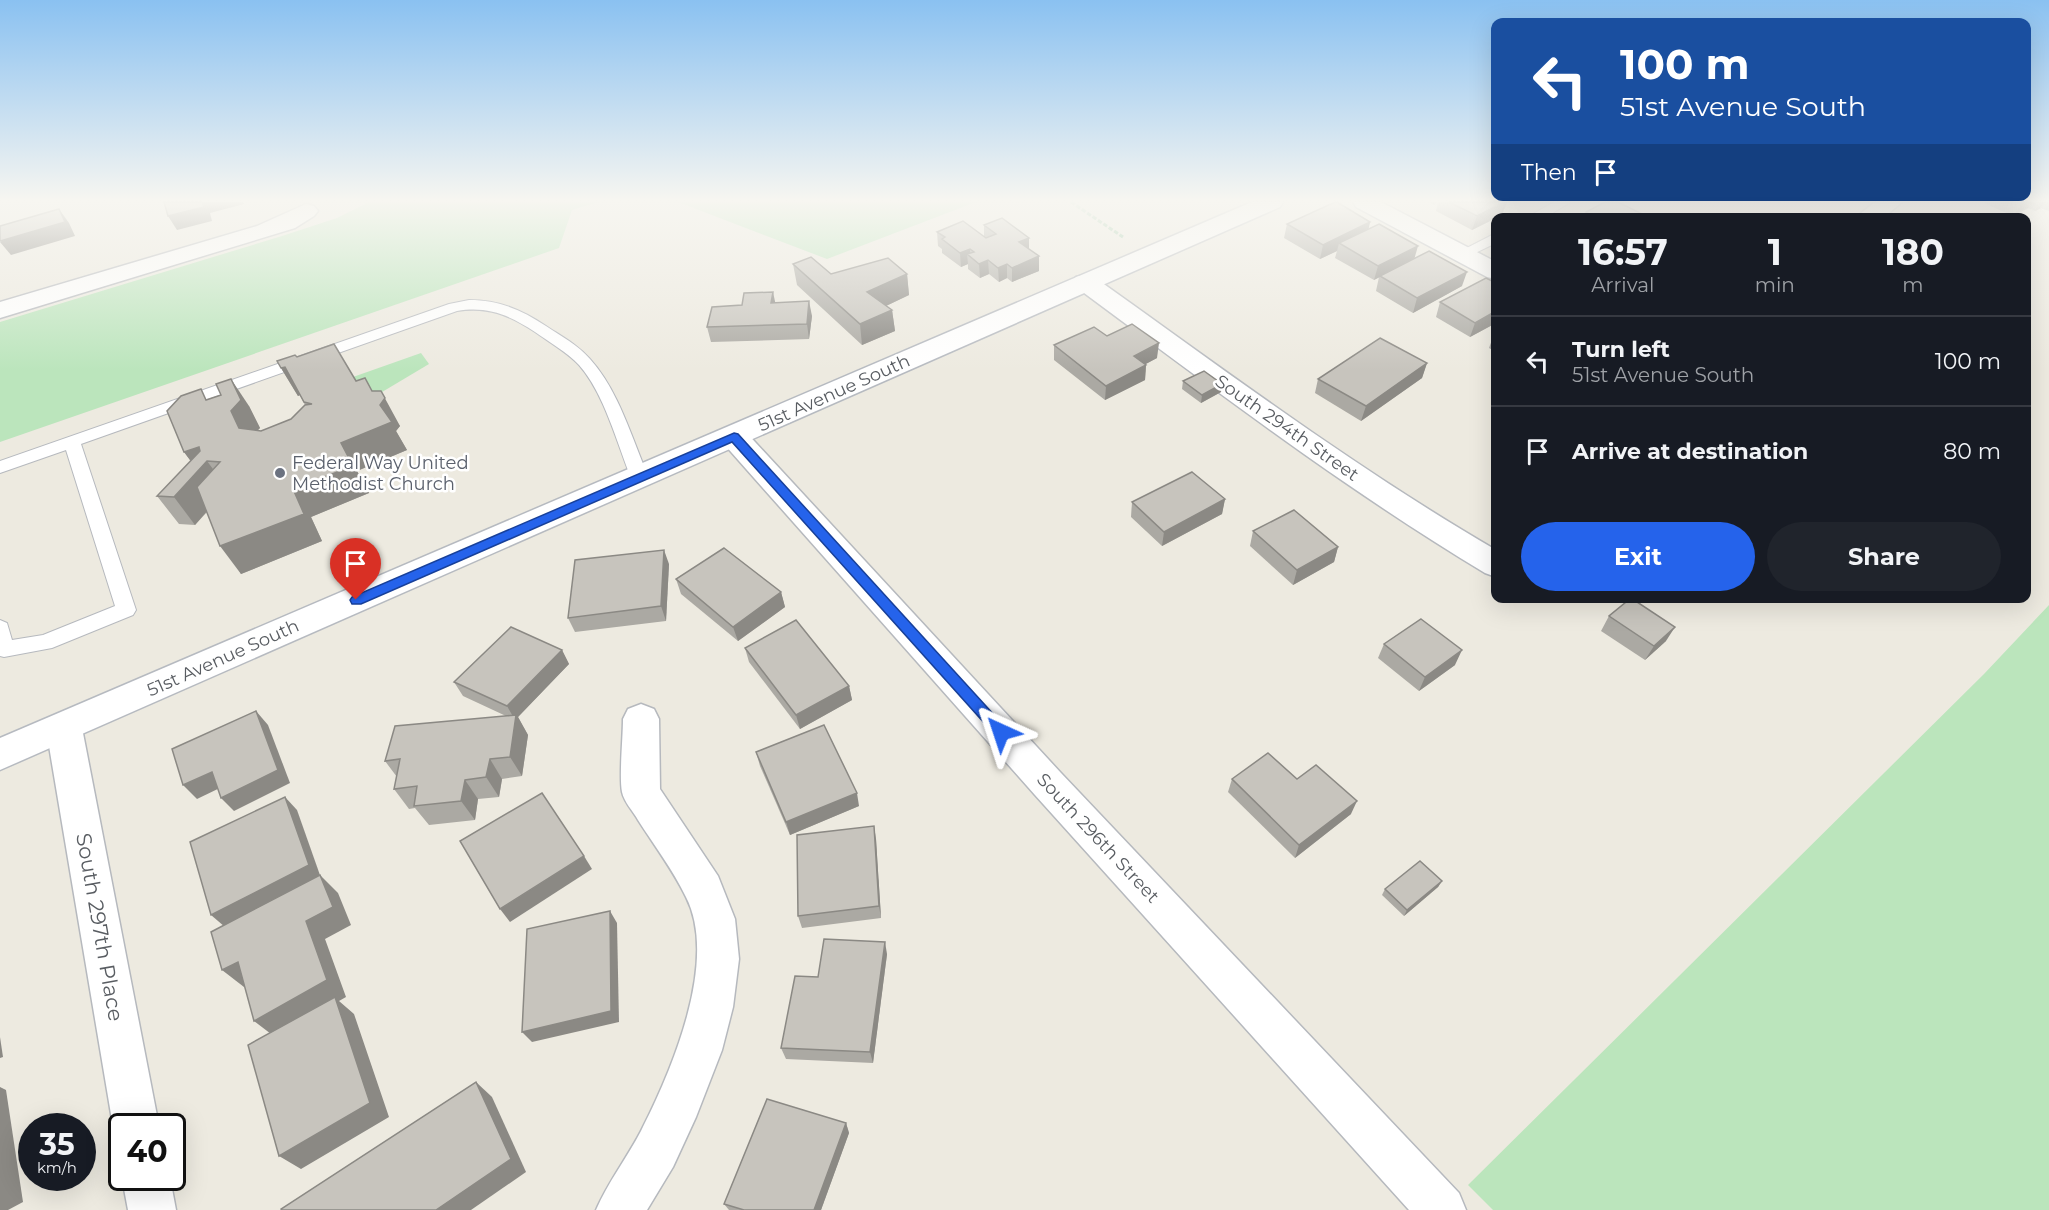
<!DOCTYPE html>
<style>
body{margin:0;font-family:Montserrat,sans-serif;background:#20242c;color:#f1f3f6;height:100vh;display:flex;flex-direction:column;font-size:22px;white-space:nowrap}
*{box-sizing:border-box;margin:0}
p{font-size:20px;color:#9ea1a6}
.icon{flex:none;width:33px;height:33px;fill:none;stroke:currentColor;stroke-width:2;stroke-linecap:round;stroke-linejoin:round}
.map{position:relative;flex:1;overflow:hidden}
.details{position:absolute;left:1491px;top:213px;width:540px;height:390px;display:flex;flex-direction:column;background:#171b24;border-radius:12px;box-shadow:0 6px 24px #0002}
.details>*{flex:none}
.top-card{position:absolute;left:1491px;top:18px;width:540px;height:183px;border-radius:12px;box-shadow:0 6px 24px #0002;background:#1a4fa0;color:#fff;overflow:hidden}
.speed{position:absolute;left:18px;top:1113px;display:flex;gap:12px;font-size:30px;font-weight:700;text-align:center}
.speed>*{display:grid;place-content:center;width:78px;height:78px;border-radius:50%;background:#171b24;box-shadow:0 6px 24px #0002;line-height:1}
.speed small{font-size:15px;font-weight:400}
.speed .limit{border:3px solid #111;border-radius:9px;background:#fff;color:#111}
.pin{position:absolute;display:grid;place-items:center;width:51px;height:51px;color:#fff;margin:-62px -26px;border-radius:50% 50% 50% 0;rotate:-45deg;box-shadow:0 0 6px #0007}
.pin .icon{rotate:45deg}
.me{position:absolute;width:66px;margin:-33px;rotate:318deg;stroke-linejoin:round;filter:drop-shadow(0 0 4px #0008)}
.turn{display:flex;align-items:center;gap:21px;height:126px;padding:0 30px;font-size:27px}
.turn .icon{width:78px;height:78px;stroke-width:2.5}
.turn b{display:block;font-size:42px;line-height:51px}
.then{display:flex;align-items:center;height:57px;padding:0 30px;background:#0003;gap:12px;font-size:22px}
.eta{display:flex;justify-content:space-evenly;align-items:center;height:102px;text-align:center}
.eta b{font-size:36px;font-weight:700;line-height:42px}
.cta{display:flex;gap:12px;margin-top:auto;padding:12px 30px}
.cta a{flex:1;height:69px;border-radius:36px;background:#2563eb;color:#fff;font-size:24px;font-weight:700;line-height:69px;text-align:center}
.cta a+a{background:#20242c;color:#f1f3f6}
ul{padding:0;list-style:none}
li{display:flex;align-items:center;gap:18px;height:90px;padding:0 30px;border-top:2px solid #363941}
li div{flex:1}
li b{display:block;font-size:22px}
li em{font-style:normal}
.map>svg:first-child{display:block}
</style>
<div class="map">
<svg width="2049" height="1210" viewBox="0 0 2049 1210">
<rect width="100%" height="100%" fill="#edeae0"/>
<g fill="#bbe5bc">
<polygon points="369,202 599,202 572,210 559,248 0,442 0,322 282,236 337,218"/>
<polygon points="678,202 976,202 827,259"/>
<polygon points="421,353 429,364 367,401 353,377"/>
<polygon points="2049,605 2049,1210 1493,1210 1468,1185 1984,674"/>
</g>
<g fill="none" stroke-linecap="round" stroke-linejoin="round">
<defs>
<g id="service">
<polygon points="1554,202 1571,202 1544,218 1526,218"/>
<polygon points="1496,233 1496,243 1467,257 1457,257 1455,254"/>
<path d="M 469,300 C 499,300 522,310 546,326 C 561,336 578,345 590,359 C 619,391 632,439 649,478 L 646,482 L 634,482 L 631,478 C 617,443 604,393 579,365 C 567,352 549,342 535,332 C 509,315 488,306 457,311 L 81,444 L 136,610 L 133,615 L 52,648 L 4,657 L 0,656 L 0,620 L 7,623 L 12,640 L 43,635 L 115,606 L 66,450 L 0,473 L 0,461 L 449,304 Z"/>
</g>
<g id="minor">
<polygon points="1353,202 1381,202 1496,262 1496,279 1487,277 1356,207"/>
<polygon points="1875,202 1902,202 1883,218 1855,218"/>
<polygon points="306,204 314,206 318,211 314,216 295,228 0,318 0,302 257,226"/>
<path d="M 1085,275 L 1094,277 C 1226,371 1355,468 1496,550 L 1496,577 L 1485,573 C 1342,487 1210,386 1076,287 L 1073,282 L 1076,277 Z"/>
<path d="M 641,704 L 654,709 L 659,719 L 660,789 L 718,876 L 735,919 L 739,959 L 733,1007 L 722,1050 L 696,1117 L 673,1167 L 647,1210 L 596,1210 C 608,1182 627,1158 641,1131 C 671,1072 719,961 686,897 C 673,870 654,845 638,820 C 633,811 624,802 622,792 C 619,776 623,737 623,719 L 628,709 Z"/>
<polygon points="64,713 77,717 82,728 159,1126 122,1126 122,1143 113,1126 46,728 51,717"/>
<polygon points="122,1178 170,1178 176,1210 128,1210"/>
</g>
<polygon id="tertiary" points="734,428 744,430 1061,773 1459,1193 1466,1210 1409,1210 1035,795 724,444 720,437 724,430"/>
<polygon id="secondary" points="1252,202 1283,202 1280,207 0,770 0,738"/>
</defs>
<use href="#service" stroke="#b6b9be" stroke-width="2"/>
<use href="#minor" stroke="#b6b9be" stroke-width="3"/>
<use href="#tertiary" stroke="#b6b9be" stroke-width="3"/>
<use href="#secondary" stroke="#b6bac0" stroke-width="3"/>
<polyline stroke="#93c4a1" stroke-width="3" stroke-dasharray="4.5 2" stroke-linecap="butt" points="1071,202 1123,237"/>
<use href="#service" fill="#fff" fill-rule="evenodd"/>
<use href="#minor" fill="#fff" fill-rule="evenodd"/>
<use href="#tertiary" fill="#fff" fill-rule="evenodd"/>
<use href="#secondary" fill="#fff" fill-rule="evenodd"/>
</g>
<g fill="#aba9a3">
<polygon points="1429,202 1507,202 1502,215 1472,230 1436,211 1438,202 1434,205"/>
<polygon points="1982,202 2049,202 2049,211 2041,208 2035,211 2028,208 2013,216"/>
<polygon points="1586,212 1650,218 1583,218"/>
<polygon points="1370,222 1368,229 1414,259 1462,286 1413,313 1376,291 1379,277 1374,280 1335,258 1337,251 1320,259 1284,238 1287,224"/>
<polygon points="984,225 1029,238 1029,249 1039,271 1012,282 1007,278 999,282 989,274 980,278 968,269 968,264 961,267 942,253 942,249 938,246 937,232 984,237"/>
<polygon points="793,264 831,274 907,274 909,295 886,306 892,310 895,331 862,345 797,285"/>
<polygon points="1496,283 1496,323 1470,337 1436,317 1440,302"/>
<polygon points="775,303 812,316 809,339 711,342 707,327 742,305"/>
<polygon points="1496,333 1496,352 1489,348 1494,334"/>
<polygon points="1107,336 1157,358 1145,364 1146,365 1145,380 1105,400 1054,360 1054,345"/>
<polygon points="297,357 356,381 372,391 400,426 396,431 407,450 357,471 369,493 311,517 322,541 241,574 207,512 195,525 179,524 157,496 191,461 184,452 208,399 249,406 260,428 257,430 261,431 291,419 305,405 300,395 298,396 281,368"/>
<polygon points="1427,363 1422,378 1361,421 1315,393 1318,379"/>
<polygon points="1183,381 1222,384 1221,392 1201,403 1182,389"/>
<polygon points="1225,499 1222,514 1162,546 1131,517 1132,502"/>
<polygon points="1253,531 1338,547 1334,562 1293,585 1250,546"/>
<polygon points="669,564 666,621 575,632 568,618"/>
<polygon points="676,579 781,592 785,607 738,641 681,594"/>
<polygon points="1609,616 1666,641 1645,660 1601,631"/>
<polygon points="1384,644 1455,665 1419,691 1378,658"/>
<polygon points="745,648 849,686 852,700 800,729 749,662"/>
<polygon points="562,650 569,664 518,717 528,735 522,776 502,779 499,797 478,799 475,820 429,825 415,808 409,809 394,789 397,777 385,761 506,716 463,696 454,682"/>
<polygon points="756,752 859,806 790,835 760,766"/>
<polygon points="1232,779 1297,779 1351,814 1295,858 1228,792"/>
<polygon points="876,839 881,918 802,928 798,916"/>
<polygon points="1442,881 1438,887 1404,916 1382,895 1385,889"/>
<polygon points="887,954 873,1063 786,1059 781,1048 818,977"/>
<polygon points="846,1123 849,1133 821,1210 729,1210 724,1204"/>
</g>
<g fill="#8b8984">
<polygon points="202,202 243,202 244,204 210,213 212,221 177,230 168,216"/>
<polygon points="1505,202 1507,202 1502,215 1472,230 1477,216"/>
<polygon points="2023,202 2032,202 2028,208 2013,216"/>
<polygon points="2041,202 2045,202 2041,208 2035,211"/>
<polygon points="59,209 69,223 75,236 11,255 0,242"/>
<polygon points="1370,222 1367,237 1339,243 1337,251 1320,259 1323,245"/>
<polygon points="1029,238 1029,252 1019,242"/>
<polygon points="1418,246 1414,260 1374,280 1378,266"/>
<polygon points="970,249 970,256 967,254 968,264 961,267 960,253"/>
<polygon points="1039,256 1039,271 1012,282 1012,268"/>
<polygon points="988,260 989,274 980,278 979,264"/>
<polygon points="1007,264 1007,278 999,282 998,268"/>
<polygon points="1467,272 1462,286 1413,313 1417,298"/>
<polygon points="907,274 909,295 869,314 867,292"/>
<polygon points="773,292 776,306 771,303"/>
<polygon points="809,301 812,316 809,339 807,324"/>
<polygon points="892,310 895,331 862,345 860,324"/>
<polygon points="1496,311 1496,323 1470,337 1475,323"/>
<polygon points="1159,343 1157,358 1133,371 1134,356"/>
<polygon points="1427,363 1422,378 1361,421 1366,406"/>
<polygon points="1146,365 1145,380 1105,400 1106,386"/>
<polygon points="285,367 302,394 298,396 281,368"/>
<polygon points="231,379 249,406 260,428 250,439 239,428 231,411"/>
<polygon points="1222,384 1221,392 1201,403 1202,395"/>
<polygon points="381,391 400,426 396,431 407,450 357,471 369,493 311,517 322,541 241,574 220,546 293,489 380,405"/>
<polygon points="199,447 207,461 227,488 195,525 174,497 198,471 184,452"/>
<polygon points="1225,499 1222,514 1162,546 1164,532"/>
<polygon points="1338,547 1334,562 1293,585 1297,570"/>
<polygon points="664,550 669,564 666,621 661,606"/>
<polygon points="781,592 785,607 738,641 733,627"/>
<polygon points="1675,627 1666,641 1645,660 1654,646"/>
<polygon points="562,650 569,664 518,717 528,735 522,776 510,757 515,720 507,706"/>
<polygon points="1462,650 1455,665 1419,691 1425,677"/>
<polygon points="849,686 852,700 800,729 796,715"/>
<polygon points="256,711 268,725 290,783 234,811 221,798"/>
<polygon points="490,759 502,779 499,797 486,777"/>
<polygon points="212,772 226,785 197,799 183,785"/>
<polygon points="465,780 478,799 475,820 461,801"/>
<polygon points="857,793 859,806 790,835 786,822"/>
<polygon points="285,797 297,810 321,878 225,927 211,915"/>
<polygon points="1357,801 1351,814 1295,858 1299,845"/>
<polygon points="874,826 876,839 881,918 879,906"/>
<polygon points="584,856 592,869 510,922 500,909"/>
<polygon points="320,875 338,893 351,925 325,939 346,997 339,1001 354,1014 389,1117 301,1169 279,1156 275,1037 254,1021"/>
<polygon points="1442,881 1438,887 1404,916 1407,910"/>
<polygon points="610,911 617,923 619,1022 532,1042 522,1032"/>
<polygon points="885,942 887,954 873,1063 870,1052"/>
<polygon points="238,962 259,979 244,987 222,970"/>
<polygon points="0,1037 3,1057 0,1058"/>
<polygon points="476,1082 492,1097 526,1172 471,1210 436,1210"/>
<polygon points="0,1087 6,1090 23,1202 8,1210 0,1210"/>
<polygon points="846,1123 849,1133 821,1210 814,1210"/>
</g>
<g fill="#c7c4bd" stroke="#8b8984" stroke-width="1.5">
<polygon points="164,202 202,202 204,207 168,216"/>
<polygon points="1335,202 1337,202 1370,222 1323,245 1287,224"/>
<polygon points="1449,202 1505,202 1477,216"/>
<polygon points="1605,202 1618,202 1650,218 1596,218 1586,212"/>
<polygon points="59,209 65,222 0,241 0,226"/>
<polygon points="1002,218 1029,238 1019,242 1039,256 1012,268 1007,264 998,268 988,260 979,264 967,254 974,252 970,249 960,253 942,239 945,237 937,232 963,221 986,238 996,234 984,225"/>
<polygon points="1379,224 1418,246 1378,266 1339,243"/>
<polygon points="1429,251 1467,272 1417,298 1380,276"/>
<polygon points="811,257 831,274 888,258 907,274 867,292 892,310 860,324 793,264"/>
<polygon points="1486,278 1496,283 1496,311 1475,323 1440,302"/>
<polygon points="773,292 771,303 809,301 807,324 707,327 712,307 742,305 744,293"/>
<polygon points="1132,324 1159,343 1134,356 1146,365 1106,386 1054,345 1094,327 1107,336"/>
<polygon points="1380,338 1427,363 1366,406 1318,379"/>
<polygon points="334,344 356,381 365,378 372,391 381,391 385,398 380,405 392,422 341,443 353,466 293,489 304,514 220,546 197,487 220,462 207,461 174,497 157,496 200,451 199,447 184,452 167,411 181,396 201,389 206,400 221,395 216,384 231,379 241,400 231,411 239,428 261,431 291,419 305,405 312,404 304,402 285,367 281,368 277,361 295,355 297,357"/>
<polygon points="1204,371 1222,384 1202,395 1183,381"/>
<polygon points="1192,472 1225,499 1164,532 1132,502"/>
<polygon points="1294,510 1338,547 1297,570 1253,531"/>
<polygon points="724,548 781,592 733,627 676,579"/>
<polygon points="664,550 661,606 568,618 575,560"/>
<polygon points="1631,598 1675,627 1654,646 1609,616"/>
<polygon points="1421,619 1462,650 1425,677 1384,644"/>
<polygon points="796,620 849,686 796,715 745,648"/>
<polygon points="511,627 562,650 507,706 454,682"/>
<polygon points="256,711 278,770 221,798 212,772 183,785 172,749"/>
<polygon points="516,715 510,757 490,759 486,777 465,780 461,801 414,806 417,786 394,789 400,759 385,761 395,726"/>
<polygon points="824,725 857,793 786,822 756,752"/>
<polygon points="1268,753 1297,779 1316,765 1357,801 1299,845 1232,779"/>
<polygon points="542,793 584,856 500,909 460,841"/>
<polygon points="285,797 309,865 211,915 190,842"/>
<polygon points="874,826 879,906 798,916 797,835"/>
<polygon points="1420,861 1442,881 1407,910 1385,889"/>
<polygon points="320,875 333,907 306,921 327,980 254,1021 238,962 222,970 211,932"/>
<polygon points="610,911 611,1011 522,1032 527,929"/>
<polygon points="824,939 885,942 870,1052 781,1048 795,976 818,977"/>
<polygon points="335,997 370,1103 279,1156 248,1045"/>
<polygon points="476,1082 511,1159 436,1210 282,1210 281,1209"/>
<polygon points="767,1099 846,1123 814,1210 744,1210 724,1204"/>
</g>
<linearGradient id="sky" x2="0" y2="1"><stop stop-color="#8ac1f1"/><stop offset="0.54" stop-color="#f7f6f1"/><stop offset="1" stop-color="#f7f6f1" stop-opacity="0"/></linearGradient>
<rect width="2049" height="371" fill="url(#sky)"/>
<polygon fill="#2563eb" stroke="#184099" stroke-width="1.5" points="734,433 738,434 1006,728 1009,732 1006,736 1001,738 996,736 732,442 361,604 352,604 350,600 352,597"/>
<circle fill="#6b7280" stroke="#fff" stroke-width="2" cx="280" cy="473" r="6"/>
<g text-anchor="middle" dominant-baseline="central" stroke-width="5" stroke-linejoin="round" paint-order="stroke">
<g font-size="18" fill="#595d62" stroke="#fff">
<text transform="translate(834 393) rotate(-24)">51st Avenue South</text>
<text transform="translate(1287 428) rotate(35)">South 294th Street</text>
<text transform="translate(223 658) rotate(-24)">51st Avenue South</text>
<text transform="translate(1098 838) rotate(47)">South 296th Street</text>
</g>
<g font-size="18" fill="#5b616d" stroke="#fff" text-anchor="start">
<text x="292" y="463">Federal Way United<tspan x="292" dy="21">Methodist Church</tspan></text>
</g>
<g font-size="21" fill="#595d62" stroke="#fff">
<text transform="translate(100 927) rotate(80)">South 297th Place</text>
</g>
</g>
</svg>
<div class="speed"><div>35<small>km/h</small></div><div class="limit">40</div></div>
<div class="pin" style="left:356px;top:600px;background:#d93025"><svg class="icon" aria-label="arrive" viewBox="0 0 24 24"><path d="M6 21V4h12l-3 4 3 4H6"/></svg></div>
<svg class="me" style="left:1001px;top:732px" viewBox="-20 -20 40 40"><path d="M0-17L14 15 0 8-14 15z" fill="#2563eb" stroke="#fff" stroke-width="4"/></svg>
<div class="top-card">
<div class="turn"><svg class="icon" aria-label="left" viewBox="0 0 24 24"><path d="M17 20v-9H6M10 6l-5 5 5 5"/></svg><div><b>100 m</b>51st Avenue South</div></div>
<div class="then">Then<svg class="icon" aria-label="arrive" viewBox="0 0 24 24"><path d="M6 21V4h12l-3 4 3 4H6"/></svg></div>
</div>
<section class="details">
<div class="eta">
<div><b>16:57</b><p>Arrival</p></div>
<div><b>1</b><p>min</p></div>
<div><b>180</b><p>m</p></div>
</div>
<ul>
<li><svg class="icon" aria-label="left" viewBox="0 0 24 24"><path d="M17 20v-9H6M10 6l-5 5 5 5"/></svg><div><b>Turn left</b><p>51st Avenue South</p></div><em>100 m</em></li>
<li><svg class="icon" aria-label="arrive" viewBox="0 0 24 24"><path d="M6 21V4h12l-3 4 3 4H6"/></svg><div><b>Arrive at destination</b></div><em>80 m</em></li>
</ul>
<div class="cta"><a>Exit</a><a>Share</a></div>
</section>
</div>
